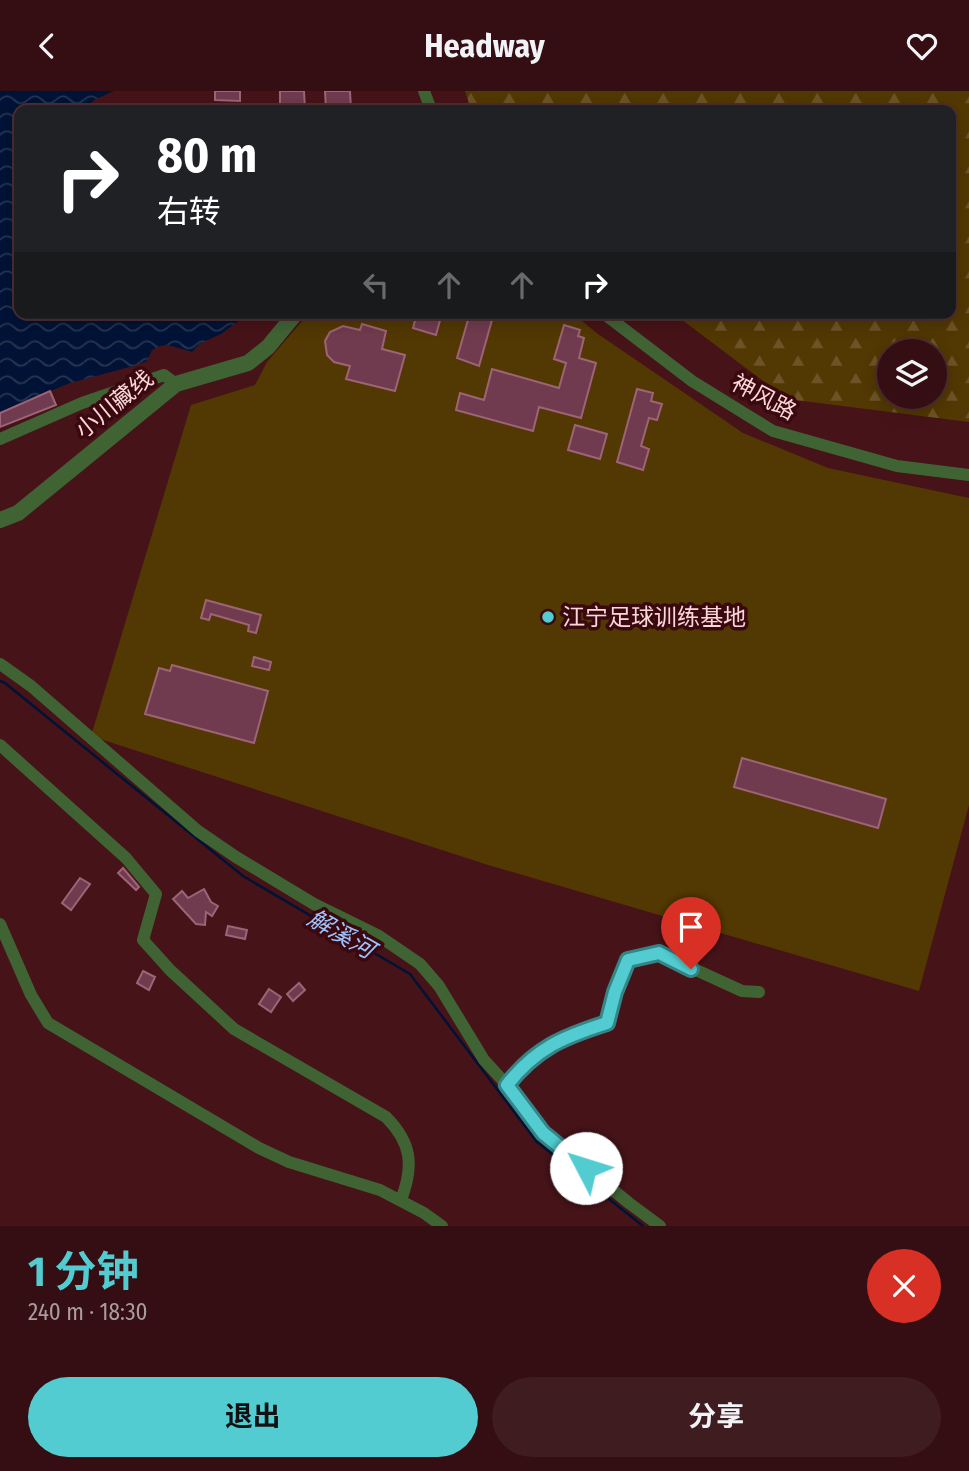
<!DOCTYPE html>
<html lang="zh">
<meta charset="utf-8">
<style>
body{margin:0;font-family:"Fira Sans Condensed","Noto Sans SC",sans-serif;background:#3f1c20;color:#f1f3f6;height:100vh;display:flex;flex-direction:column;font-size:26px;white-space:nowrap}
*{box-sizing:border-box;margin:0}
p{font-size:23px;color:#a99c9f}
.icon{flex:none;width:38px;height:38px;fill:none;stroke:currentColor;stroke-width:2;stroke-linecap:round;stroke-linejoin:round}
.map{position:relative;height:1135px;overflow:hidden}
.panel{display:flex;flex-direction:column;background:#340e12;flex:1}
.panel>*{flex:none}
.top-card{position:absolute;left:14px;top:14px;width:942px;height:214px;border-radius:14px;box-shadow:0 4px 18px #0003,0 0 0 2px #4e2e32;background:#202124;color:#fff;overflow:hidden}
.controls{position:absolute;left:877px;top:248px;display:grid;gap:14px}
.controls a{display:grid;place-items:center;width:70px;height:70px;border-radius:50%;background:#340e12;box-shadow:0 4px 18px #0003,0 0 0 2px #4e2e32;font-size:35px}
.pin{position:absolute;display:grid;place-items:center;width:60px;height:60px;color:#fff;margin:-72px -30px;border-radius:50% 50% 50% 0;rotate:-45deg;box-shadow:0 0 7px #0007}
.pin .icon{rotate:45deg}
.me{position:absolute;width:77px;margin:-38px;rotate:310deg;stroke-linejoin:round;filter:drop-shadow(0 0 5px #0008)}
.turn{display:flex;align-items:center;gap:24px;height:147px;padding:0 28px;font-size:32px}
.turn .icon{width:91px;height:91px;stroke-width:2.5}
.turn b{display:block;font-size:49px;line-height:60px}
.lanes{display:flex;align-items:center;height:66px;padding:0 28px;background:#0003;justify-content:center;gap:35px;direction:ltr}
.lanes .off{opacity:.35}
.round{display:grid;place-items:center;flex:none;width:74px;height:74px;border-radius:37px;background:#3f1c20}
.overview{display:flex;align-items:center;justify-content:space-between;height:119px;padding:0 28px}
h1{font-size:42px;font-weight:700;line-height:52px;color:#52ccd0}
.primary-button{display:flex;gap:14px;margin-top:auto;padding:14px 28px}
.primary-button a{flex:1;height:80px;border-radius:42px;background:#52ccd0;color:#111;font-size:28px;font-weight:700;line-height:80px;text-align:center}
.primary-button a+a{background:#3f1c20;color:#f1f3f6}
header{display:flex;justify-content:space-between;align-items:center;height:91px;padding:0 28px;background:#340e12;font-size:32px;font-weight:700}
.map>svg:first-child{display:block}
</style>
<header><svg class="icon" aria-label="back" viewBox="0 0 24 24"><path d="M15 5l-7 7 7 7"/></svg>Headway<svg class="icon" aria-label="heart" viewBox="0 0 24 24"><path d="M12 20l-8-8c-3-5 5-10 8-4 3-6 11-1 8 4z"/></svg></header>
<div class="map">
<svg width="969" height="1135" viewBox="0 0 969 1135">
<defs>
<pattern id="forest-firs" width="22" height="20" patternUnits="userSpaceOnUse" patternTransform="scale(1.75)"><rect width="22" height="20" fill="#523802"/><path d="M5 1l3.5 6h-7zM16 11l3.5 6h-7z" fill="#6c5426"/></pattern>
<pattern id="water-waves" width="16" height="10" patternUnits="userSpaceOnUse" patternTransform="scale(1.75)"><rect width="16" height="10" fill="#001336"/><path d="M0 5q4-4 8 0t8 0" fill="none" stroke="#263552"/></pattern>
</defs>
<rect width="100%" height="100%" fill="#461318"/>
<path fill="url(#forest-firs)" fill-rule="evenodd" d="M 465,0 L 969,0 L 969,331 L 787,308 L 673,222 L 950,222 L 950,19 L 471,19 ZM 889,261 L 934,261 L 934,306 L 889,306 Z"/>
<polygon fill="#523802" points="309,222 572,222 598,243 743,342 828,377 969,407 969,714 919,900 488,774 91,645 191,314 255,294 267,271"/>
<polygon fill="url(#water-waves)" points="0,0 114,0 94,9 85,19 19,19 19,222 272,222 264,227 244,226 221,243 199,253 192,261 168,254 160,255 152,259 147,270 133,275 70,292 0,321"/>
<g fill="none" stroke-linecap="round" stroke-linejoin="round">
<polyline stroke="#001336" stroke-width="2.5" points="0,590 5,592 243,785 410,883 537,1051 643,1135"/>
</g>
<g fill="#703b4e" stroke="#9d6477" stroke-width="2">
<polygon points="215,0 240,0 240,10 215,9"/>
<polygon points="280,0 304,0 305,19 280,19"/>
<polygon points="325,0 350,0 351,19 326,19"/>
<polygon points="417,222 442,222 436,244 413,237"/>
<polygon points="470,222 494,222 479,275 457,267"/>
<polygon points="362,233 386,240 382,258 405,264 395,300 346,288 350,275 334,271 327,264 325,250 330,241 343,235 360,239"/>
<polygon points="564,234 580,239 578,245 584,247 579,267 596,272 581,327 539,316 533,340 456,319 460,302 484,309 492,278 559,297 566,272 554,268"/>
<polygon points="637,298 653,302 651,310 662,313 657,329 649,327 641,355 649,358 643,379 617,371"/>
<polygon points="50,300 56,314 0,336 0,322"/>
<polygon points="575,334 607,343 600,368 568,359"/>
<polygon points="206,509 261,524 256,542 248,540 249,534 211,523 209,529 201,527"/>
<polygon points="254,566 271,571 269,579 252,575"/>
<polygon points="172,574 268,600 254,652 145,623 159,577 170,580"/>
<polygon points="742,667 886,708 878,737 734,696"/>
<polygon points="123,777 139,796 136,799 118,782"/>
<polygon points="80,787 90,793 71,819 62,812"/>
<polygon points="204,798 211,811 218,815 212,825 206,821 205,834 196,833 173,808 182,800 188,807"/>
<polygon points="228,835 247,839 245,848 226,844"/>
<polygon points="143,880 155,886 149,899 137,892"/>
<polygon points="299,892 305,899 293,910 287,903"/>
<polygon points="269,898 281,906 271,921 259,913"/>
</g>
<g fill="none" stroke-linecap="round" stroke-linejoin="round">
<g stroke="#406334" stroke-width="12">
<polyline points="424,0 431,19"/>
<polyline points="603,222 692,290 773,340 897,375 969,384"/>
<polyline points="0,348 82,312 164,284 176,293"/>
<polyline points="0,573 31,595 198,740 236,766 314,813 379,845 420,873 439,895 484,969 507,994 543,1042 629,1112 660,1135"/>
<path d="M 0,654 L 126,767 L 156,803 L 143,849 L 170,879 L 234,938 L 386,1026 C 412,1052 414,1075 401,1109"/>
<polyline points="0,833 31,904 48,932 259,1057 289,1071 380,1099 424,1122 442,1135"/>
<path d="M 507,994 C 536,957 563,946 607,932 L 615,901 L 628,869 L 659,862 L 742,900 L 759,901"/>
</g>
<polyline stroke="#406334" stroke-width="16" points="0,429 18,422 176,293 248,272 268,256 296,222"/>
</g>
<g fill="none" stroke-linecap="round" stroke-linejoin="round">
<defs>
<path id="route" d="M 586,1077 L 543,1042 L 507,994 C 536,957 563,946 607,932 L 615,901 L 628,869 L 659,862 L 691,878"/>
</defs>
<use href="#route" stroke="#358587" stroke-width="18"/>
<use href="#route" stroke="#52ccd0" stroke-width="12"/>
</g>
<circle fill="#52ccd0" stroke="#3a080f" stroke-width="2.5" cx="548" cy="526" r="7"/>
<g text-anchor="middle" dominant-baseline="central" stroke-width="7" stroke-linejoin="round" paint-order="stroke">
<g font-size="23" fill="#fbd8d8" stroke="#3a080f">
<text transform="translate(764 306) rotate(28)">神风路</text>
<text transform="translate(114 313) rotate(-39)">小川藏线</text>
</g>
<g font-size="23" fill="#fbd8d8" stroke="#3a080f" text-anchor="start">
<text x="562" y="526">江宁足球训练基地</text>
</g>
<g font-size="24" font-style="italic" fill="#9dc4ff" stroke="#3a080f">
<text transform="translate(341 843) rotate(30)">解溪河</text>
</g>
</g>
</svg>
<div class="controls">
<a><svg class="icon" aria-label="layers" viewBox="0 0 24 24"><path d="M12 4l9 5-9 5-9-5zM3 14l9 5 9-5"/></svg></a>
</div>
<div class="pin" style="left:691px;top:878px;background:#d93025"><svg class="icon" aria-label="arrive" viewBox="0 0 24 24"><path d="M6 21V4h12l-3 4 3 4H6"/></svg></div>
<svg class="me" style="left:586px;top:1077px" viewBox="-20 -20 40 40"><circle r="19" fill="#fff"/><path d="M0-13L10 11 0 6-10 11z" fill="#52ccd0"/></svg>
<div class="top-card">
<div class="turn"><svg class="icon" aria-label="right" viewBox="0 0 24 24"><path d="M7 20v-9h11M14 6l5 5-5 5"/></svg><div><b>80 m</b>右转</div></div>
<div class="lanes"><svg class="icon off" aria-label="left" viewBox="0 0 24 24"><path d="M17 20v-9H6M10 6l-5 5 5 5"/></svg><svg class="icon off" aria-label="ahead" viewBox="0 0 24 24"><path d="M12 20V5M6 11l6-6 6 6"/></svg><svg class="icon off" aria-label="ahead" viewBox="0 0 24 24"><path d="M12 20V5M6 11l6-6 6 6"/></svg><svg class="icon" aria-label="right" viewBox="0 0 24 24"><path d="M7 20v-9h11M14 6l5 5-5 5"/></svg></div>
</div>
</div>
<section class="panel">
<div class="overview"><div><h1>1 分钟</h1><p>240 m · 18:30</p></div><a class="round" style="background:#d93025;color:#fff"><svg class="icon" aria-label="close" viewBox="0 0 24 24"><path d="M6 6l12 12M18 6L6 18"/></svg></a></div>
<div class="primary-button"><a>退出</a><a>分享</a></div>
</section>
